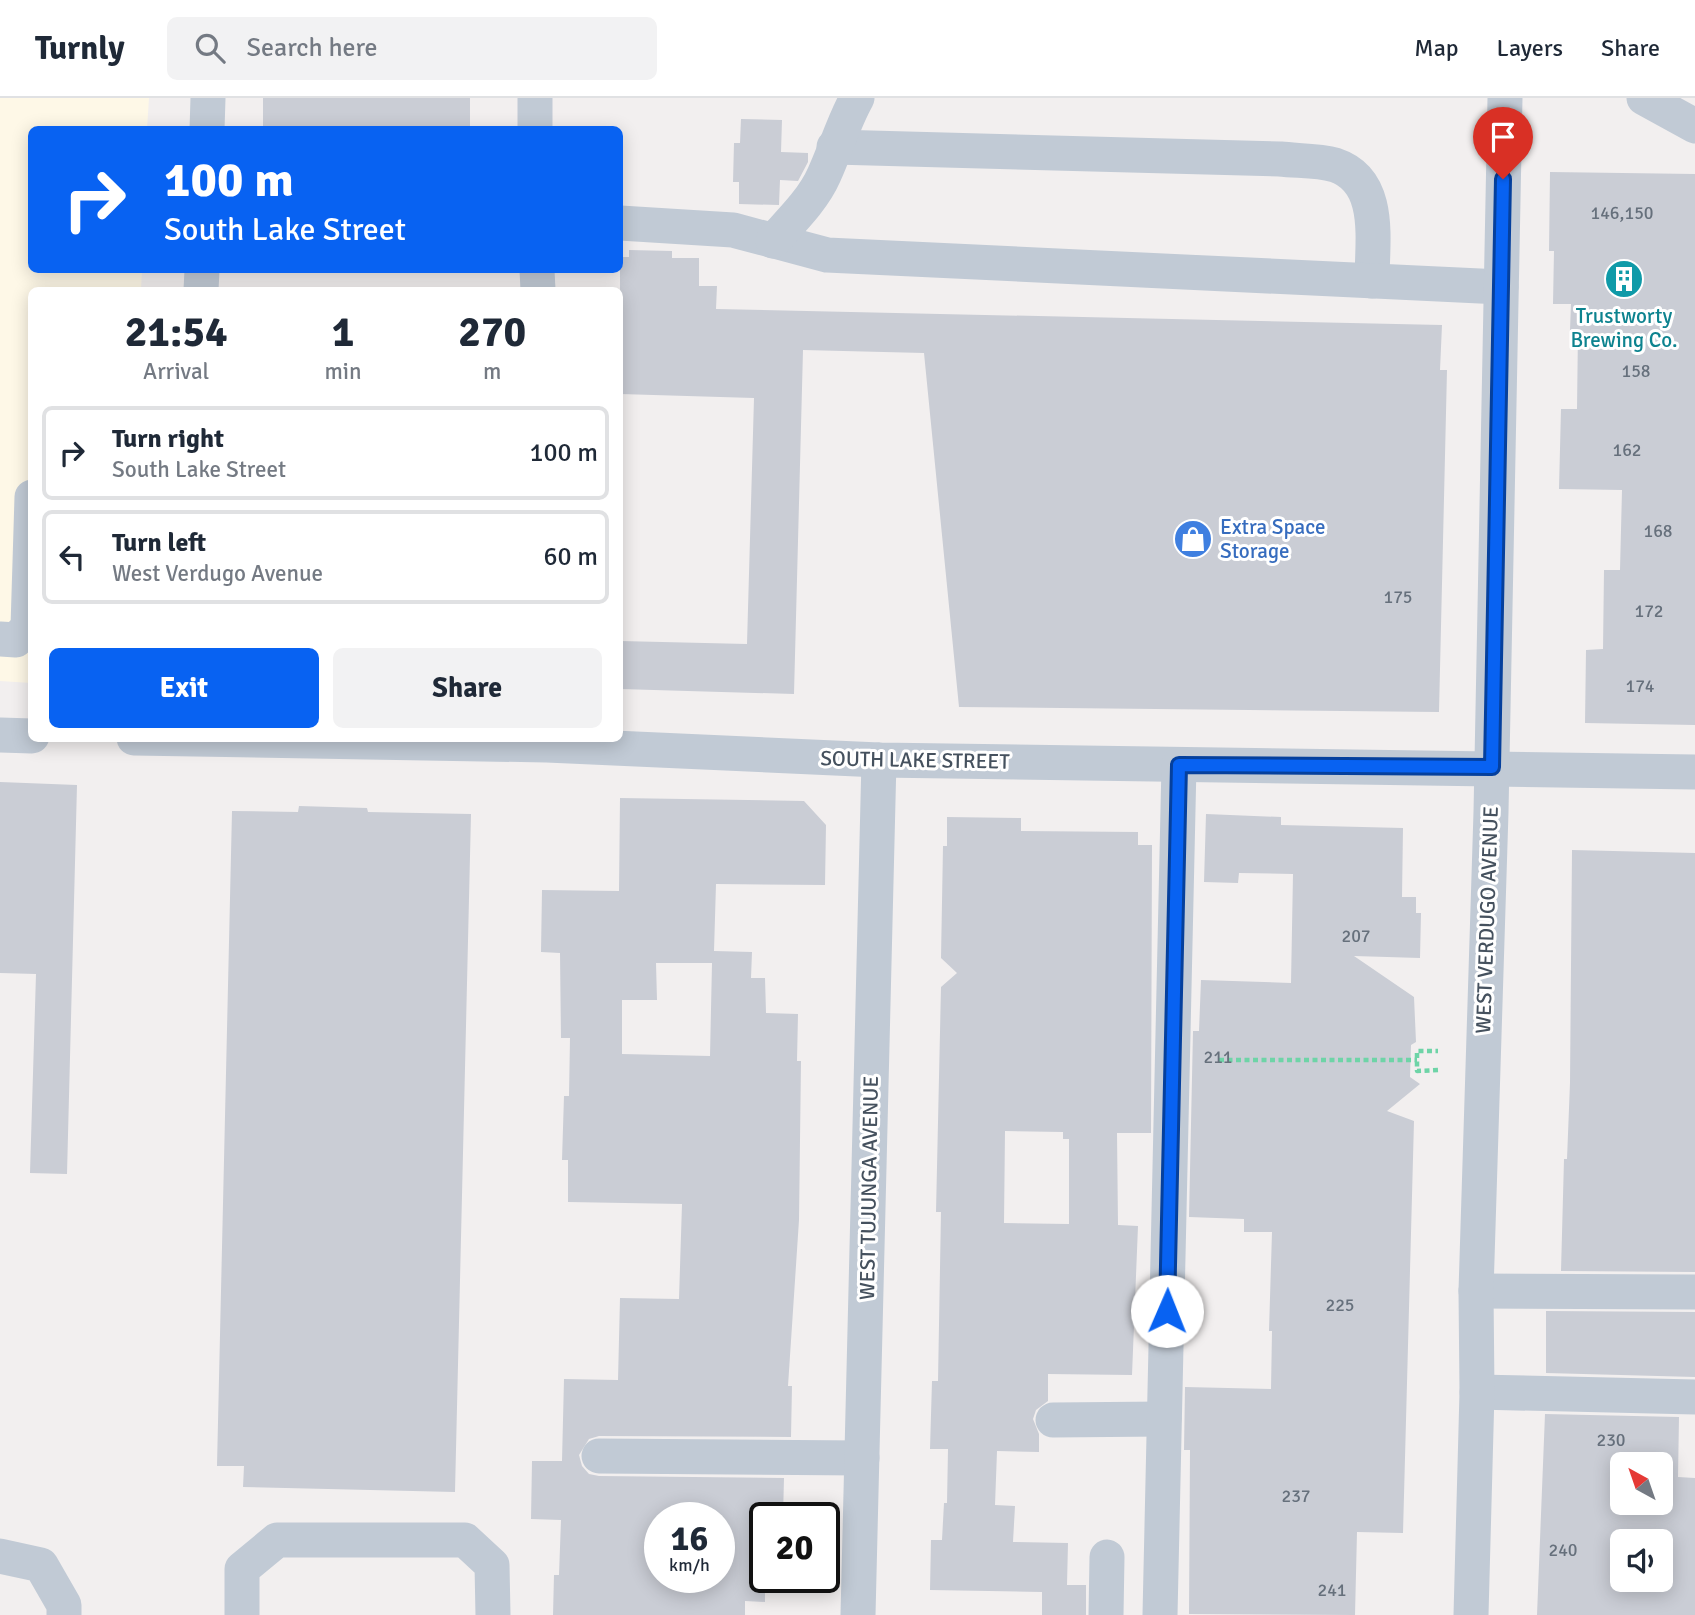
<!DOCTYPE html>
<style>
body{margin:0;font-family:Signika,sans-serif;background:#f2f2f3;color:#1f2937;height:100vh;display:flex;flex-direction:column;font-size:26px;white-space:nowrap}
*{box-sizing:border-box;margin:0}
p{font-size:23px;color:#747a83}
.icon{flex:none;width:38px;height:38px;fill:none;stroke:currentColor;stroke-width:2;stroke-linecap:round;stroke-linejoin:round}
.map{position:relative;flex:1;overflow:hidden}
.panel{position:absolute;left:28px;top:189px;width:595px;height:455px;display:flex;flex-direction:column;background:#fff;border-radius:10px;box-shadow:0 4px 18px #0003}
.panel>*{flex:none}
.top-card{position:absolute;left:28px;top:28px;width:595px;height:147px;border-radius:10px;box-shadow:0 4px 18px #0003;background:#0862f2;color:#fff;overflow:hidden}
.needle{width:46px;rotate:320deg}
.controls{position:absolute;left:1610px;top:1354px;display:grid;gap:14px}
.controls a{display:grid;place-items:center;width:63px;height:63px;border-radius:10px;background:#fff;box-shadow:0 4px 18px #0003;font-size:35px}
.speed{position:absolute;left:644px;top:1404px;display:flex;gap:14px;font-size:35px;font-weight:700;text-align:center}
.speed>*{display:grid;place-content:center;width:91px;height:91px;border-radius:50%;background:#fff;box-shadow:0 4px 18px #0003;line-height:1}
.speed small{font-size:18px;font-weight:400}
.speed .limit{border:4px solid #111;border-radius:10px;background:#fff;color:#111}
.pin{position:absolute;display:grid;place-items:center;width:60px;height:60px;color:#fff;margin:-72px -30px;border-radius:50% 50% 50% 0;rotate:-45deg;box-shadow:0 0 7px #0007}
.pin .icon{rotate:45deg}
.me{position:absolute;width:77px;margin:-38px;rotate:1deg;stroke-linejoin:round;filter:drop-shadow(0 0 5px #0008)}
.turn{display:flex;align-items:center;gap:24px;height:147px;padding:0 21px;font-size:32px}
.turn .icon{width:91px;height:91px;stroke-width:2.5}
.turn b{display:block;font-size:49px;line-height:60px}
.eta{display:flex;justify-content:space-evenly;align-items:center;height:119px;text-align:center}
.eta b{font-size:42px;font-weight:700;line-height:49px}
.action{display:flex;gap:14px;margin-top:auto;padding:14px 21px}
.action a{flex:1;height:80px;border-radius:10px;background:#0862f2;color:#fff;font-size:28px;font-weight:700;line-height:80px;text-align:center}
.action a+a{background:#f2f2f3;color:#1f2937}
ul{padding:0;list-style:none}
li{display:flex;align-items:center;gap:21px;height:94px;margin:0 14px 10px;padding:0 7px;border:4px solid #e0e1e3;border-radius:10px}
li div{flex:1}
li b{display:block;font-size:26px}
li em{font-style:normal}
header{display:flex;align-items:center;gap:42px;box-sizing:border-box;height:98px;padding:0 35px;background:#fff;border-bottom:2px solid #e0e1e3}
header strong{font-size:33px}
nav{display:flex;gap:38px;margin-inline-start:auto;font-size:24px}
.search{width:490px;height:63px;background:#f2f2f3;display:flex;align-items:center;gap:18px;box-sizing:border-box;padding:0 24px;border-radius:10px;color:#747a83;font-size:26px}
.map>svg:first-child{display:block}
</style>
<header>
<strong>Turnly</strong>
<div class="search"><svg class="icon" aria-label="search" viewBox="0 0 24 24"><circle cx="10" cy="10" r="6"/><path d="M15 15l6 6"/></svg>Search here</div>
<nav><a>Map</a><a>Layers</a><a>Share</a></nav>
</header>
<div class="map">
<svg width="1695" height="1517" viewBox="0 0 1695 1517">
<rect width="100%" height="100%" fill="#f2efef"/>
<polygon fill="#fef8e7" points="0,0 149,0 147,31 32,32 32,172 142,172 141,192 32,192 31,585 0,583"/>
<g fill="#cacdd5" fill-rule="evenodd">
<rect x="263" y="0" width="207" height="32"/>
<polygon points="741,21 782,22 781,54 808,55 808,64 798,83 780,82 779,107 739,106 739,84 733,84 734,45 740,45"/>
<polygon points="1550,74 1695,76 1695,627 1585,625 1586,552 1603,551 1604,472 1620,472 1622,392 1559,391 1561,311 1577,311 1578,232 1570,232 1571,206 1553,206 1554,153 1549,153"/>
<polygon points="629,152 672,153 672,160 699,160 699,188 717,188 716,211 1442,227 1440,272 1447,272 1439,614 959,609 924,255 803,252 794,596 620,591 620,543 747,546 754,300 620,296 620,159 629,159"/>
<polygon points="0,684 77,687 67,1076 30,1075 36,876 0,875"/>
<path d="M 620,700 L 804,703 L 826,727 L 825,787 L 716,786 L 714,853 L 752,854 L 751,880 L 765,880 L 766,915 L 798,916 L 797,963 L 801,963 L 799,1122 L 788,1288 L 792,1288 L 791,1339 L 599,1338 L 589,1341 L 579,1357 L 582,1368 L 589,1376 L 599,1378 L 784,1380 L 783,1419 L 765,1419 L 765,1504 L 745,1503 L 745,1517 L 553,1517 L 554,1477 L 559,1477 L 561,1422 L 531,1421 L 532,1363 L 562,1363 L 564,1281 L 618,1282 L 620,1200 L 679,1201 L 682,1106 L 568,1104 L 568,1062 L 562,1062 L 564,998 L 569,998 L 570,940 L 561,940 L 560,855 L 541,854 L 542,792 L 619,793 ZM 656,865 L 712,865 L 710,958 L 622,956 L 622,902 L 657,902 ZM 660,1419 L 719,1419 L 719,1479 L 660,1479 Z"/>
<polygon points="299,708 367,710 368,714 471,716 455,1394 243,1389 244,1368 217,1368 232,713 298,714"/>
<polygon points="1206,716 1281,719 1281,727 1403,730 1402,799 1416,799 1416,815 1421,815 1420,860 1354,858 1414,899 1416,944 1411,947 1410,979 1420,986 1387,1013 1414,1023 1403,1435 1357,1434 1355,1517 1189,1516 1190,1352 1184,1352 1185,1289 1271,1291 1272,1233 1269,1233 1272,1134 1244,1134 1244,1121 1189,1119 1193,933 1199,933 1201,882 1291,885 1293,776 1239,775 1238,785 1204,784"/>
<path d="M 947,719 L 1021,720 L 1021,733 L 1138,734 L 1138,747 L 1152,747 L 1151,1035 L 1117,1035 L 1118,1127 L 1138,1128 L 1132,1277 L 1048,1276 L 1048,1303 L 1036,1312 L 1033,1321 L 1039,1336 L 1039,1354 L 997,1353 L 995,1407 L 1015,1408 L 1013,1444 L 1068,1445 L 1067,1487 L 1086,1487 L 1086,1517 L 1042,1517 L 1042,1494 L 930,1492 L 931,1442 L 942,1442 L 944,1405 L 947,1405 L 948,1351 L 930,1351 L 932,1283 L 938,1283 L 941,1114 L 936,1114 L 941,889 L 957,875 L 941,860 L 943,748 L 947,748 ZM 1005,1033 L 1063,1034 L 1063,1041 L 1069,1041 L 1069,1126 L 1004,1125 Z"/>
<polygon points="1572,752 1695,755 1695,1174 1561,1173 1564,1061 1567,1061 1570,985"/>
<polygon points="1546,1213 1695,1214 1695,1279 1546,1275"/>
<path d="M 1545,1316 L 1679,1319 L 1678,1379 L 1695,1380 L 1695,1517 L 1537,1517 ZM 1622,1367 L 1661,1367 L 1661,1405 L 1622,1405 ZM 1622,1444 L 1661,1444 L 1661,1482 L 1622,1482 Z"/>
</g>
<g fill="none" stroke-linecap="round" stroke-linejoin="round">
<g stroke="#6ed4a7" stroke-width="4.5" stroke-dasharray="5 3.5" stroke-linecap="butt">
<polyline points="1219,962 1417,962"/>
<polyline points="1438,972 1417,973 1417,953 1438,953"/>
</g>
<g stroke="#c1cad5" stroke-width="35">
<polyline points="1644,0 1695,28"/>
<polyline points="207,32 208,0"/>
<polyline points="535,32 535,0"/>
<path d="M 834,49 L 1280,61 C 1297,63 1318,62 1335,67 C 1383,83 1372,143 1372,183"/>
<polyline points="620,125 733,132 827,157 1501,189"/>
<path d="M 773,143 C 791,123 813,102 824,77 C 836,51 843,25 857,0"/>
<polyline points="537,172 538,192"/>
<polyline points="201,192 202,172"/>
<polyline points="0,541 16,542 28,529 32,399"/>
<polyline points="0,637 32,638"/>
<polyline points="134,640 547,647 879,662 1695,674"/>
<polyline points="1476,1193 1695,1194"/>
<polyline points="1477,1294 1695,1299"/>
<polyline points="1053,1322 1164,1321"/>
<polyline points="599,1358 862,1360"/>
<polyline points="0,1458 41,1467 64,1507 64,1517"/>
<polyline points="242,1517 242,1471 277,1442 465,1442 492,1467 493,1517"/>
<polyline points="858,1517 879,662"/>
<polyline points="1106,1517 1107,1459"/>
<polyline points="1160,1517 1179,667"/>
<polyline points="1471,1517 1477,1294 1476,1193 1491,714 1505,0"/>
</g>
</g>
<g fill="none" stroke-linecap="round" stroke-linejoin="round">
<defs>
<polyline id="route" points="1167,1213 1179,667 1492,669 1503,81"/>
</defs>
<use href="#route" stroke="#05409d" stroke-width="18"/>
<use href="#route" stroke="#0862f2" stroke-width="12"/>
</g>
<defs>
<symbol id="building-disc" viewBox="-11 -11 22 22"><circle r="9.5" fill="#0f9aa8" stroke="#fff"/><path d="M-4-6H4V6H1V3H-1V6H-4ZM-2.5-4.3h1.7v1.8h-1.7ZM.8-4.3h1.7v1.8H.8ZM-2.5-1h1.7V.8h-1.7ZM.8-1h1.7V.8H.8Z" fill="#fff"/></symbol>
<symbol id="shop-disc" viewBox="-11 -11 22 22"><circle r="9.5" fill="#3f7fe0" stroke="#fff"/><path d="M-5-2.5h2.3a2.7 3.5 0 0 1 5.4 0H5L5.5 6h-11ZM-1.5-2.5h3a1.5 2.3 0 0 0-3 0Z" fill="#fff"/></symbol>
</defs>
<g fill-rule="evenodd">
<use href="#building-disc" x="1602" y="159" width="44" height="44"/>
<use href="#shop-disc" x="1171" y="419" width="44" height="44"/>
</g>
<g text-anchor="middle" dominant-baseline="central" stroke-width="6" stroke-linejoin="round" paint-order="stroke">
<g font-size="18" fill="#66707c">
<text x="1622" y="115">146,150</text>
<text x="1636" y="273">158</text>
<text x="1627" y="352">162</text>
<text x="1658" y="433">168</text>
<text x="1398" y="499">175</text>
<text x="1649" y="513">172</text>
<text x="1640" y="588">174</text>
<text x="1356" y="838">207</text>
<text x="1218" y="959">211</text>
<text x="1340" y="1207">225</text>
<text x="1611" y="1342">230</text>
<text x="1296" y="1398">237</text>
<text x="1563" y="1452">240</text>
<text x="1332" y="1492">241</text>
</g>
<g font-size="21" fill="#0d838f" stroke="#fff">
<text x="1624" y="218">Trustworty<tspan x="1624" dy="24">Brewing Co.</tspan></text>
</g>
<g font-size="21" fill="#366cbe" stroke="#fff" text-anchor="start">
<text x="1220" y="429">Extra Space<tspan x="1220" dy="24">Storage</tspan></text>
</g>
<g font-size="21" fill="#45515e" stroke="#fff">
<text transform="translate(915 662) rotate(1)">SOUTH LAKE STREET</text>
<text transform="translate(1487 822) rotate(-88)">WEST VERDUGO AVENUE</text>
<text transform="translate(869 1090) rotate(-89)">WEST TUJUNGA AVENUE</text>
</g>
</g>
</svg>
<div class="controls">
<a><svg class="needle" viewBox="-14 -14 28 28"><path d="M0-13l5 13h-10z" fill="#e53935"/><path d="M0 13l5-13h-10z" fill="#747a83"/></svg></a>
<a><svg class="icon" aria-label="sound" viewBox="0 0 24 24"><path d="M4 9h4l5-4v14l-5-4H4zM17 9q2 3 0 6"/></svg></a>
</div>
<div class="speed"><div>16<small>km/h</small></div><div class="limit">20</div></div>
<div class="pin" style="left:1503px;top:81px;background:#d93025"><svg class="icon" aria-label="arrive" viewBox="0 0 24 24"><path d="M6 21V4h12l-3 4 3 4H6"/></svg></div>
<svg class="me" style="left:1167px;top:1213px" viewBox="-20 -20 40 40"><circle r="19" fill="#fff"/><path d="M0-13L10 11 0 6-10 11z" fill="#0862f2"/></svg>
<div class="top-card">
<div class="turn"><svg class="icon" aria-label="right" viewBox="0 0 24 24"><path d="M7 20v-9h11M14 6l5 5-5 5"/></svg><div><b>100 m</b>South Lake Street</div></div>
</div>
<section class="panel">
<div class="eta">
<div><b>21:54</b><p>Arrival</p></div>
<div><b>1</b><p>min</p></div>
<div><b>270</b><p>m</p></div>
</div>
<ul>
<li><svg class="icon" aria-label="right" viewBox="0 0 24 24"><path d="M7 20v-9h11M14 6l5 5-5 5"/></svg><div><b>Turn right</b><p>South Lake Street</p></div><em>100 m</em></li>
<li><svg class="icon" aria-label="left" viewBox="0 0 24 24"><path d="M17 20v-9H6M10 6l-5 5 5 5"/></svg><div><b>Turn left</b><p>West Verdugo Avenue</p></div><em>60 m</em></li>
</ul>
<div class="action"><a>Exit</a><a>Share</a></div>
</section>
</div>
